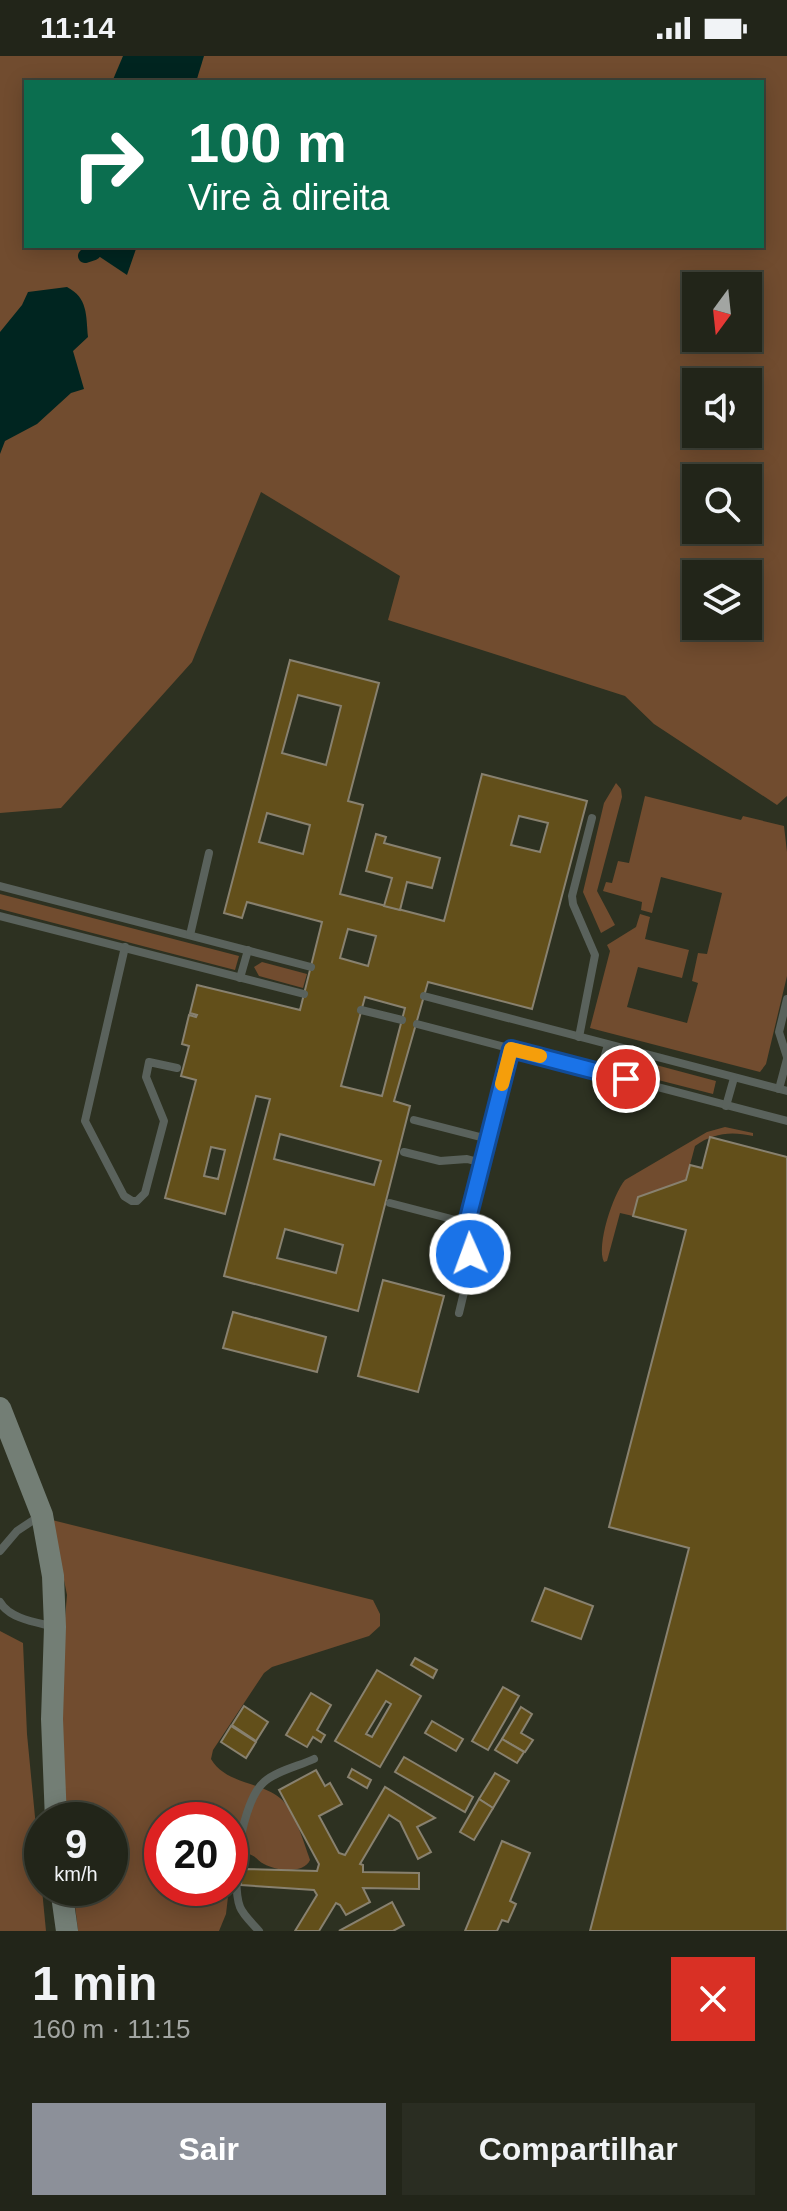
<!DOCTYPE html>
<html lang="pt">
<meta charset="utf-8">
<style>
body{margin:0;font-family:Helvetica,sans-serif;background:#2a2d22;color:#f1f3f6;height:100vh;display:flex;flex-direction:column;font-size:30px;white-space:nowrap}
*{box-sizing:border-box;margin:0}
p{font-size:26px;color:#a2a5a2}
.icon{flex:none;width:44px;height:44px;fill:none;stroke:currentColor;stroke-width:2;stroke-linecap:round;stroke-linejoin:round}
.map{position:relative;height:1875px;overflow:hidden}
.side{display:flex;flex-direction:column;background:#222519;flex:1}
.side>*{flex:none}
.banner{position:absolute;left:24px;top:24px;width:740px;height:168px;border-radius:0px;box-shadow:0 4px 20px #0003,0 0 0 2px #3f4238;background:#0b6e4f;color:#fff;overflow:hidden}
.needle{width:52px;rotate:195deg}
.controls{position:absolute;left:682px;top:216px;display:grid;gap:16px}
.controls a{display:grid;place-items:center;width:80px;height:80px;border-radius:0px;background:#222519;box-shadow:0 4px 20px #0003,0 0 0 2px #3f4238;font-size:40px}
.speed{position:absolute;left:24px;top:1746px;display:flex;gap:16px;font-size:40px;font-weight:700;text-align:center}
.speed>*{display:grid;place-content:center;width:104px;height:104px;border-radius:50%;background:#222519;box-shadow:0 4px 20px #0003,0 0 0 2px #3f4238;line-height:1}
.speed small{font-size:20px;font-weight:400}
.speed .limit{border:12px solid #d22;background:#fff;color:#111}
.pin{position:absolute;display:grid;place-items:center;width:68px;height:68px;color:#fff;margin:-34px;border:4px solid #fff;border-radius:50%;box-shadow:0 2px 8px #0007}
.me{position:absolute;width:88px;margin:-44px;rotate:358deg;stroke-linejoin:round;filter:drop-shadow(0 0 6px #0008)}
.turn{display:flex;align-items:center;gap:28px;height:168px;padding:0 32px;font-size:36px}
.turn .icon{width:104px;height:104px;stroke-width:2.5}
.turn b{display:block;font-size:56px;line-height:68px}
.round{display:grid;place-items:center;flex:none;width:84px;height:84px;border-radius:0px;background:#2a2d22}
.head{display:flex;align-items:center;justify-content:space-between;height:136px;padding:0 32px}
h1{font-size:48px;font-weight:700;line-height:60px}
.cta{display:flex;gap:16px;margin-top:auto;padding:16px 32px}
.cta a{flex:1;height:92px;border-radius:0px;background:#8c9099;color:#fff;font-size:32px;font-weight:700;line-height:92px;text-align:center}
.cta a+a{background:#2a2d22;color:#f1f3f6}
.status{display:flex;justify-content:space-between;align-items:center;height:56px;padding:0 40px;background:#222519;direction:ltr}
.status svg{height:22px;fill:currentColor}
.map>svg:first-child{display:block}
</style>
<div class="status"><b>11:14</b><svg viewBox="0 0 49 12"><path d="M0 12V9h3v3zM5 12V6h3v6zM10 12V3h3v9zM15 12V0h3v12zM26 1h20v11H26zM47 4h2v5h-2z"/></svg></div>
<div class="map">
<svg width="787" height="1875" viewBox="0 0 787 1875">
<rect width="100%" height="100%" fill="#2d3121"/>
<g fill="#714c2f" fill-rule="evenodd">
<path d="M 0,0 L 787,0 L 787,740 L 777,749 L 654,668 L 625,640 L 388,564 L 400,520 L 261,436 L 192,606 L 61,752 L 0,757 ZM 26,26 L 762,26 L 762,190 L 26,190 ZM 696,230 L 748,230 L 748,282 L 696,282 ZM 696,326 L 748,326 L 748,378 L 696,378 ZM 696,422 L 748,422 L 748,474 L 696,474 ZM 696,518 L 748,518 L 748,570 L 696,570 Z"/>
<polygon points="616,727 621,733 622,741 597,835 615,869 601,877 583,836 604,747"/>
<polygon points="645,740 741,764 743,760 784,770 787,796 787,920 766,1008 760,1016 590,972 610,895 607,889 636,871 640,858 650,861 645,883 689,894 682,922 638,911 627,951 687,967 698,927 692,925 698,897 707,898 722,837 661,821 652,857 641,854 642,846 603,835 606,826 612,827 618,805 629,807"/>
<polygon points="0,838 239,900 235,914 0,853"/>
<polygon points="262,906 307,918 303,932 259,920 254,911"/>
<polygon points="626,1001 716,1025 713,1038 623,1015"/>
<path d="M 725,1071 L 753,1077 L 753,1080 C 731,1075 713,1077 695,1090 L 686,1124 L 638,1141 L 633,1160 L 620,1157 L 607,1205 L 604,1206 C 596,1190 613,1138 625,1124 L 707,1076 Z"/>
<path d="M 52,1464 L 373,1544 L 380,1558 L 380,1570 L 369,1580 L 272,1611 L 264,1617 L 213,1694 L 211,1703 C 226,1728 258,1725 280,1742 C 294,1753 304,1787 310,1804 C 304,1818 276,1815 264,1808 C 258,1805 255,1799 248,1798 C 242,1798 241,1799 236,1801 L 230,1814 L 230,1764 L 162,1764 L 162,1832 L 229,1832 L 226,1858 L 219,1875 L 78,1875 L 73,1832 L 110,1832 L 110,1764 L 66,1764 L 58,1643 L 67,1539 Z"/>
<polygon points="0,1575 23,1587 27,1678 46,1875 0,1875"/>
</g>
<g fill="#002520">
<polygon points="123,0 204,0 196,26 112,26"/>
<polygon points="74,190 137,190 127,219 94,197"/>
<path d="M 67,231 C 88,242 86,259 88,281 L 73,295 L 84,333 L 71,337 L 37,368 L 5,385 L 0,398 L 0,276 L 22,249 L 28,236 Z"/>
</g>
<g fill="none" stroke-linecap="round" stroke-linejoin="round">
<polyline stroke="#002520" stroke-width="4" points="89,203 94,197 94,190"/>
<polyline stroke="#002520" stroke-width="14" points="85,200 94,197"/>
</g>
<g fill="#624f1a" stroke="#88816f" stroke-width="2" fill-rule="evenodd">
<path d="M 290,604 L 379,627 L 348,745 L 363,749 L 340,838 L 444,865 L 482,718 L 587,745 L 532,953 L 428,926 L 394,1045 L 410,1050 L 358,1255 L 224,1220 L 270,1043 L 256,1040 L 225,1158 L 165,1142 L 196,1024 L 181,1020 L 189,990 L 182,988 L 189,959 L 196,961 L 197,959 L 190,957 L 197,929 L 300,954 L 322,866 L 247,846 L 242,862 L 224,857 ZM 298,639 L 341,650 L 326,709 L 282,697 ZM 267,757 L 310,769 L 303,798 L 259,786 ZM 519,760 L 548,767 L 540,796 L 511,789 ZM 348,873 L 376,880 L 368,910 L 340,902 ZM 365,941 L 405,952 L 382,1040 L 341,1030 ZM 280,1078 L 381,1105 L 374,1129 L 274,1103 ZM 211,1091 L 225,1094 L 218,1123 L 204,1120 ZM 285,1173 L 343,1189 L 336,1217 L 277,1202 Z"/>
<polygon points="376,778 386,781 384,787 440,802 432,832 407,826 400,854 384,850 392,822 366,815"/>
<polygon points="710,1081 787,1101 787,1875 590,1875 689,1492 609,1471 686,1174 633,1160 638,1141 686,1124 690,1109 702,1112"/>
<polygon points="383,1224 444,1240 418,1336 358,1320"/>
<polygon points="233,1256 326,1281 317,1316 223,1292"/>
<polygon points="545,1532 593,1550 581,1583 532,1565"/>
<polygon points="415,1602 437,1614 433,1622 411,1609"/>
<path d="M 377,1614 L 421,1640 L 380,1711 L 335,1685 ZM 386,1645 L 391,1648 L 372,1681 L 366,1678 Z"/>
<polygon points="503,1631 519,1640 488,1694 472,1685"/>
<polygon points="311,1637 331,1649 317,1674 325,1679 321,1686 313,1681 307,1691 286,1679"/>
<polygon points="244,1650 268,1666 256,1685 232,1669"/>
<polygon points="521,1651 532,1658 521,1677 533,1684 525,1696 502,1683"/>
<polygon points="432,1665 463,1683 456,1695 425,1677"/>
<polygon points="231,1670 256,1686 246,1702 221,1686"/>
<polygon points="502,1683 524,1696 517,1707 495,1694"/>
<polygon points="404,1701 473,1741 465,1756 395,1716"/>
<polygon points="352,1713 371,1724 367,1732 348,1721"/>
<polygon points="316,1714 325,1730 330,1727 342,1748 319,1760 339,1797 345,1799 385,1731 435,1762 417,1771 431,1796 418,1803 400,1766 389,1759 360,1808 363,1809 363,1816 419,1817 419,1833 363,1832 370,1846 346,1859 340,1849 336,1847 319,1875 295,1875 317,1839 314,1834 241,1829 242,1813 317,1815 319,1808 279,1734"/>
<polygon points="495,1717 509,1725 493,1752 479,1743"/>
<polygon points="479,1743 493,1752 474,1784 460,1776"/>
<polygon points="502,1785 530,1797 510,1845 516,1848 508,1866 502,1864 497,1875 465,1875"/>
<polygon points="392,1846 404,1869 393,1875 339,1875"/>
</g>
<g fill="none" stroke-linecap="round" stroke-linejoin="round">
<g stroke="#5a625c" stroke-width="8">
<polyline points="0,830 311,911"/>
<polyline points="0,860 304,938"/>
<polyline points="190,879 209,797"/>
<polyline points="125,891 85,1065 124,1140 132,1145 137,1145 145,1137 164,1065 146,1021 149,1006 177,1012"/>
<polyline points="240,922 248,894"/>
<polyline points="424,940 787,1035"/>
<polyline points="787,943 779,976 787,1001"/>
<polyline points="361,954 402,964"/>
<polyline points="417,968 787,1065"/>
<polyline points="579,981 595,899 573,848 572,840 592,762"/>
<polyline points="600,1016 608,989"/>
<polyline points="779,1033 787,1003"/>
<polyline points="726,1050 734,1022"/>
<polyline points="414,1064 488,1083"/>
<polyline points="404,1096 440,1105 467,1103 482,1107"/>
<polyline points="390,1147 467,1167"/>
<polyline points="459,1257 471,1207 463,1182 511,993"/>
<polyline points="0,1495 17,1475 41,1459"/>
<path d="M 0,1546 C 9,1562 34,1566 51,1570"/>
<path d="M 259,1875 C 253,1868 243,1859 240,1851 C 230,1824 242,1745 264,1726 C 276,1715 299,1710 314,1703"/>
</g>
<g stroke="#737e75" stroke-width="22">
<polyline points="0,1352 42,1459 53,1520 55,1571 52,1663 56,1764"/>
<polyline points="61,1832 67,1875"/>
</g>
</g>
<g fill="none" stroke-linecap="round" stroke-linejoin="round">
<defs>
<polyline id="route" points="470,1198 463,1182 511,993 626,1023"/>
</defs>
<use href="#route" stroke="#114b97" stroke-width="20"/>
<use href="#route" stroke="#1a73e8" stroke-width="14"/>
<polyline stroke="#f59e0b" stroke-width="14" points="502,1028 511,993 540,1000"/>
</g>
</svg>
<div class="controls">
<a><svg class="needle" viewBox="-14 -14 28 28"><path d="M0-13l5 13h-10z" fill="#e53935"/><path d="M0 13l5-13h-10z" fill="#a2a5a2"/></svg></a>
<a><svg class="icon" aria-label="sound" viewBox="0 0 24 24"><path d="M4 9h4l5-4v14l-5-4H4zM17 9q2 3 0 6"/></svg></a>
<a><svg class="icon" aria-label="search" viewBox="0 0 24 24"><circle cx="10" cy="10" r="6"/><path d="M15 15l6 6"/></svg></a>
<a><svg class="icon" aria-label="layers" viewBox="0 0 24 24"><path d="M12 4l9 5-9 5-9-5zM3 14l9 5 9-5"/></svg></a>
</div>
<div class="speed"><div>9<small>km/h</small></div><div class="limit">20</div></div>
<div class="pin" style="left:626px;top:1023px;background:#d93025"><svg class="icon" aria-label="arrive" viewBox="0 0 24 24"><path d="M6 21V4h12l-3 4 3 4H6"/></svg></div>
<svg class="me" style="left:470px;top:1198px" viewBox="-20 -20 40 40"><circle r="17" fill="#1a73e8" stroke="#fff" stroke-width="3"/><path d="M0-11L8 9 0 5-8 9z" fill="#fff"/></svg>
<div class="banner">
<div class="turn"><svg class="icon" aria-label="right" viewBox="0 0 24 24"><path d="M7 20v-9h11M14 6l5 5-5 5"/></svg><div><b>100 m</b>Vire à direita</div></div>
</div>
</div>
<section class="side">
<div class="head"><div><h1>1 min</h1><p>160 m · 11:15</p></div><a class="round" style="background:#d93025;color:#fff"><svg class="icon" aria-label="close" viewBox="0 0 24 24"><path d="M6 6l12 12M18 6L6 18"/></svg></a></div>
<div class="cta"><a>Sair</a><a>Compartilhar</a></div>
</section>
